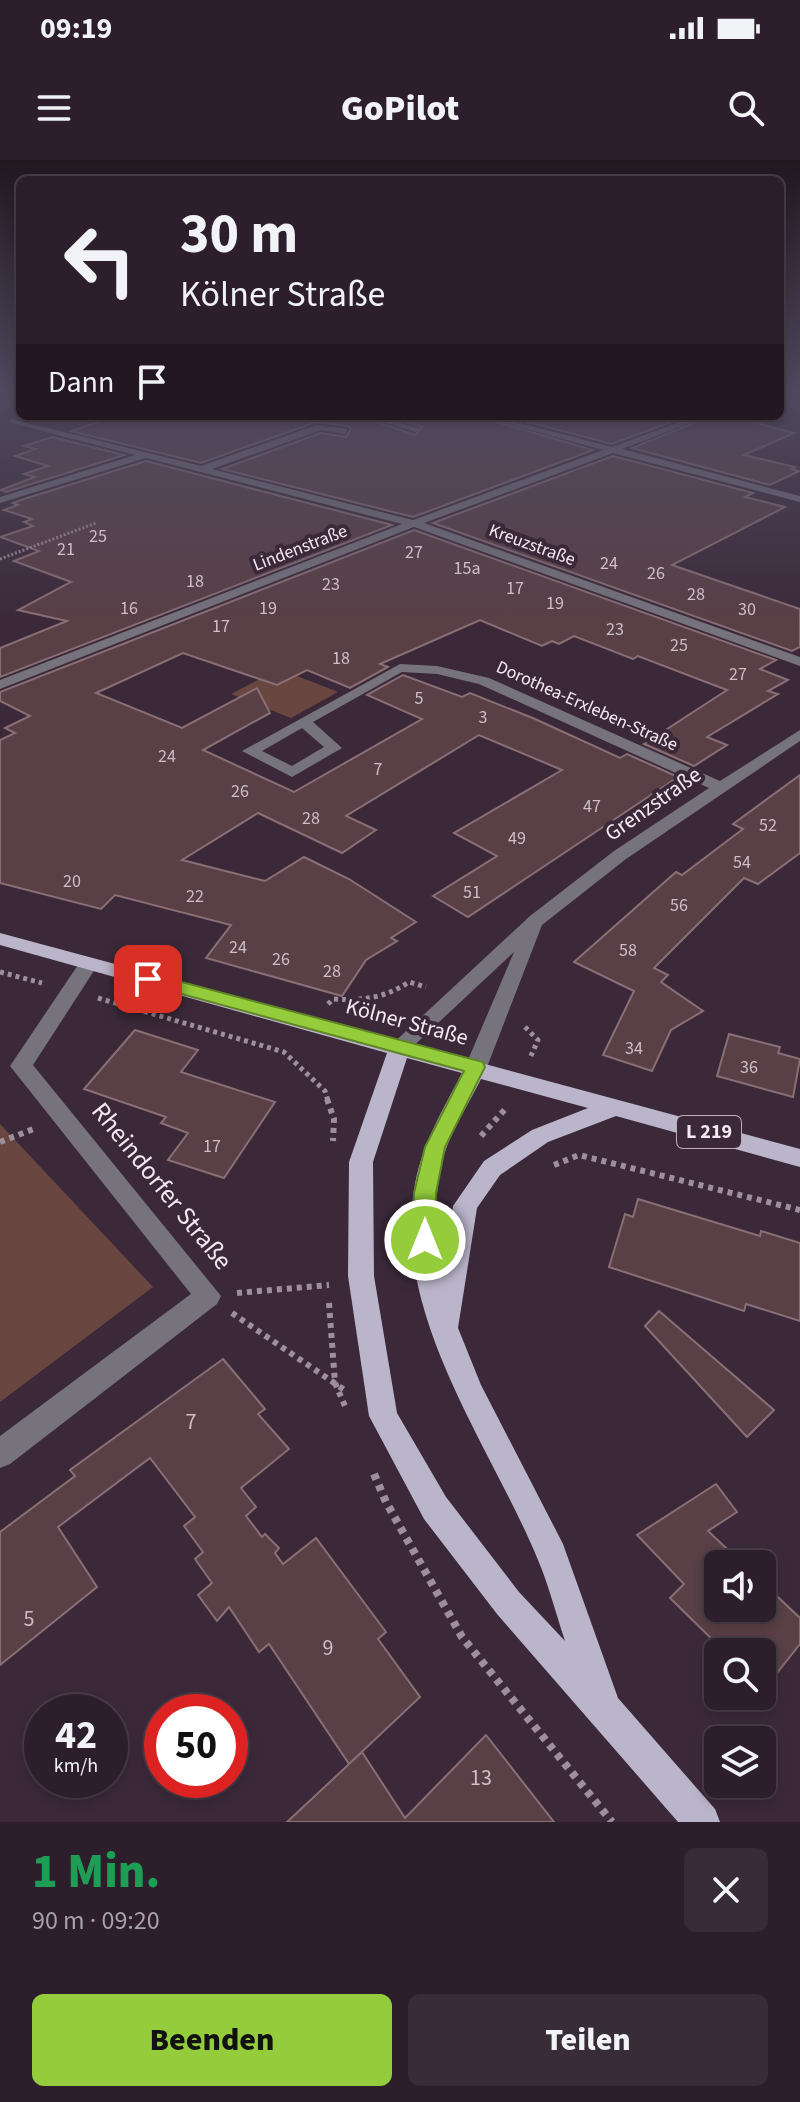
<!DOCTYPE html>
<html lang="de">
<meta charset="utf-8">
<style>
body{margin:0;font-family:"Source Sans 3",sans-serif;background:#382c37;color:#f1f3f6;height:100vh;display:flex;flex-direction:column;font-size:30px;white-space:nowrap}
*{box-sizing:border-box;margin:0}
p{font-size:26px;color:#a6a2a9}
.icon{flex:none;width:44px;height:44px;fill:none;stroke:currentColor;stroke-width:2;stroke-linecap:round;stroke-linejoin:round}
.map{position:relative;height:1662px;overflow:hidden}
.details{display:flex;flex-direction:column;background:#2c1f2b;flex:1}
.details>*{flex:none}
.banner{position:absolute;left:16px;top:16px;width:768px;height:244px;border-radius:12px;box-shadow:0 4px 12px #0003,0 0 0 2px #483d47;background:#2c1f2b;color:#f1f3f6;overflow:hidden}
.controls{position:absolute;left:704px;top:1390px;display:grid;gap:16px}
.controls a{display:grid;place-items:center;width:72px;height:72px;border-radius:12px;background:#2c1f2b;box-shadow:0 4px 12px #0003,0 0 0 2px #483d47;font-size:40px}
.speed{position:absolute;left:24px;top:1534px;display:flex;gap:16px;font-size:40px;font-weight:700;text-align:center}
.speed>*{display:grid;place-content:center;width:104px;height:104px;border-radius:50%;background:#2c1f2b;box-shadow:0 4px 12px #0003,0 0 0 2px #483d47;line-height:1}
.speed small{font-size:20px;font-weight:400}
.speed .limit{border:12px solid #d22;background:#fff;color:#111}
.pin{position:absolute;display:grid;place-items:center;width:68px;height:68px;color:#fff;margin:-34px;border-radius:16px;box-shadow:0 4px 12px #0006}
.me{position:absolute;width:88px;margin:-44px;rotate:0deg;stroke-linejoin:round;filter:drop-shadow(0 0 6px #0008)}
.turn{display:flex;align-items:center;gap:28px;height:168px;padding:0 32px;font-size:36px}
.turn .icon{width:104px;height:104px;stroke-width:2.5}
.turn b{display:block;font-size:56px;line-height:68px}
.then{display:flex;align-items:center;height:76px;padding:0 32px;background:#0003;gap:16px;font-size:30px}
.round{display:grid;place-items:center;flex:none;width:84px;height:84px;border-radius:12px;background:#382c37}
.summary{display:flex;align-items:center;justify-content:space-between;height:136px;padding:0 32px}
h1{font-size:48px;font-weight:800;line-height:60px;color:#1e9e55}
.cta{display:flex;gap:16px;margin-top:auto;padding:16px 32px}
.cta a{flex:1;height:92px;border-radius:12px;background:#94cc3c;color:#111;font-size:32px;font-weight:800;line-height:92px;text-align:center}
.cta a+a{background:#382c37;color:#f1f3f6}
.status{display:flex;justify-content:space-between;align-items:center;height:56px;padding:0 40px;background:#2c1f2b;direction:ltr}
.status svg{height:22px;fill:currentColor}
header{display:flex;justify-content:space-between;align-items:center;height:104px;padding:0 32px;background:#2c1f2b;font-size:36px;font-weight:800}
.map>svg:first-child{display:block}
</style>
<div class="status"><b>09:19</b><svg viewBox="0 0 49 12"><path d="M0 12V9h3v3zM5 12V6h3v6zM10 12V3h3v9zM15 12V0h3v12zM26 1h20v11H26zM47 4h2v5h-2z"/></svg></div>
<header><svg class="icon" aria-label="menu" viewBox="0 0 24 24"><path d="M4 6h16M4 12h16M4 18h16"/></svg>GoPilot<svg class="icon" aria-label="search" viewBox="0 0 24 24"><circle cx="10" cy="10" r="6"/><path d="M15 15l6 6"/></svg></header>
<div class="map">
<svg width="800" height="1662" viewBox="0 0 800 1662">
<rect width="100%" height="100%" fill="#3b2939"/>
<g fill="#694740">
<polygon points="279,509 338,532 291,558 231,534"/>
<polygon points="0,964 153,1127 0,1242"/>
</g>
<g fill="#593f46" stroke="#8a6f75" stroke-width="2">
<polygon points="116,256 360,256 415,275 423,267 387,256 476,256 593,290 413,357 222,309 321,273 346,277 351,269 348,266 316,262 201,303 71,271"/>
<polygon points="505,256 687,256 612,284"/>
<polygon points="711,256 768,256 753,262 794,273 744,295 795,307 791,309 799,311 770,325 632,288"/>
<polygon points="52,277 124,295 6,332 1,330 35,317 24,314 48,306 15,296 36,289 24,286"/>
<polygon points="613,296 753,333 745,337 785,347 672,405 800,449 800,487 792,491 433,363"/>
<polygon points="146,301 392,365 0,517 0,488 67,461 18,450 71,422 14,401 39,391 0,377 33,366 24,362 32,359 4,350 18,345 13,343 24,339"/>
<polygon points="414,370 776,500 760,509 788,520 768,531 778,534 707,577 727,585 694,606 644,584 727,530 638,496 633,499 574,476 559,484 552,481 542,486 480,460 380,504 388,507 350,528 307,510 277,525 183,493 96,533 182,568 257,528 270,553 203,590 294,632 422,559 367,535 403,515 462,537 470,533 535,559 620,598 627,594 678,617 468,757 433,736 497,696 454,673 562,610 479,575 346,656 376,670 342,693 258,653 182,700 265,721 304,697 349,719 416,762 391,778 397,781 366,800 342,836 206,798 231,765 115,735 101,749 0,723 0,580 15,573 5,568 30,556 0,541 0,532"/>
<polygon points="800,615 800,693 758,724 744,718 654,808 668,815 661,822 703,851 671,870 652,911 603,895 634,831 574,802 676,712 682,715 743,669 733,664"/>
<polygon points="135,870 198,890 181,912 275,942 224,1018 168,1000 188,973 161,963 166,957 84,929"/>
<polygon points="729,874 780,887 778,893 800,899 793,937 717,916"/>
<polygon points="638,1039 760,1076 761,1071 800,1083 800,1161 746,1144 744,1151 609,1107 625,1054 633,1057"/>
<polygon points="659,1151 774,1250 747,1277 645,1166"/>
<polygon points="223,1199 265,1249 258,1254 289,1289 241,1328 256,1347 246,1356 262,1377 265,1374 279,1388 275,1393 283,1404 316,1378 386,1472 378,1479 420,1537 349,1604 269,1484 259,1492 229,1447 217,1461 198,1435 212,1423 195,1399 203,1392 184,1366 195,1357 150,1298 58,1367 97,1427 0,1505 0,1372 75,1316 70,1310"/>
<polygon points="716,1324 737,1352 708,1371 743,1404 718,1404 718,1448 762,1448 762,1422 800,1458 800,1484 762,1532 762,1492 725,1492 670,1438 684,1424 637,1375"/>
<polygon points="486,1575 554,1662 287,1662 362,1592 405,1658"/>
</g>
<g fill="none" stroke-linecap="round" stroke-linejoin="round">
<polyline stroke="#9e8f9c" stroke-width="3" stroke-dasharray="2 2" stroke-linecap="butt" points="0,399 96,363"/>
<g stroke="#9e8f9c" stroke-width="5" stroke-dasharray="4 4" stroke-linecap="butt">
<polyline points="0,812 42,823"/>
<polyline points="98,838 284,892 325,931 328,941"/>
<path d="M 328,844 L 333,839 C 361,841 385,838 409,822 L 426,827"/>
<polyline points="525,867 538,880 530,898"/>
</g>
<g stroke="#9e8f9c" stroke-width="6" stroke-dasharray="5 5" stroke-linecap="butt">
<polyline points="327,939 334,959 333,981"/>
<polyline points="481,976 507,947"/>
<polyline points="0,982 36,968"/>
<polyline points="554,1005 579,995 800,1050"/>
<polyline points="237,1133 329,1125"/>
<polyline points="329,1143 335,1223 345,1246"/>
<polyline points="232,1153 346,1231"/>
</g>
<polyline stroke="#9e8f9c" stroke-width="8" stroke-dasharray="6 6" stroke-linecap="butt" points="374,1314 386,1342 462,1477 612,1662"/>
<g fill="#76737d" fill-rule="evenodd">
<polygon points="363,256 377,256 420,269 416,272"/>
<polygon points="479,256 493,256 612,287 696,256 708,256 622,289 800,336 800,342 613,293 424,363 800,497 800,506 414,367 0,529 0,520 402,364 146,298 0,343 0,337 135,295 11,263 11,259 201,306 317,265 348,269 345,274 321,270 212,309 413,360 603,290"/>
<path d="M 400,504 L 437,506 L 489,518 L 720,621 L 800,570 L 800,581 L 626,699 L 542,765 L 487,907 L 484,912 L 468,912 L 465,907 L 514,792 L 407,892 L 393,892 L 389,887 L 530,756 L 614,691 L 709,628 L 479,524 L 437,514 L 402,512 L 313,562 L 342,588 L 292,617 L 242,591 ZM 302,568 L 324,587 L 292,606 L 262,591 Z"/>
<polygon points="89,797 99,803 33,905 221,1136 217,1144 10,1304 0,1308 0,1276 191,1134 10,906 82,799"/>
</g>
<path fill="#bbb5cb" fill-rule="evenodd" d="M 0,773 L 800,989 L 800,1007 L 616,956 L 548,982 L 500,1015 L 477,1048 L 458,1168 L 481,1225 L 563,1384 L 618,1538 L 715,1649 L 720,1662 L 678,1662 L 497,1454 L 424,1359 L 369,1256 L 348,1116 L 349,1002 L 387,893 L 0,785 ZM 407,898 L 462,913 C 442,952 420,987 414,1031 C 393,1157 492,1288 538,1400 C 549,1426 556,1454 565,1481 L 519,1432 L 446,1337 L 397,1253 L 374,1116 L 373,1002 ZM 481,919 L 588,948 L 532,970 L 484,1001 L 453,1046 L 442,1115 C 431,1082 435,1018 447,986 C 456,963 470,941 481,919 Z"/>
</g>
<linearGradient id="sky" x2="0" y2="1"><stop stop-color="#20171f"/><stop offset="0.5" stop-color="#4f495f"/><stop offset="1" stop-color="#4f495f" stop-opacity="0"/></linearGradient>
<rect width="800" height="465" fill="url(#sky)"/>
<polygon fill="#94cc3c" stroke="#608527" stroke-width="2" points="148,813 483,902 485,907 445,987 436,1033 436,1080 433,1086 425,1089 417,1086 413,1080 414,1033 425,987 464,911 141,823 139,819"/>
<g text-anchor="middle" dominant-baseline="central" stroke-width="8" stroke-linejoin="round" paint-order="stroke">
<g font-size="18" fill="#cdbec7">
<text x="98" y="376">25</text>
<text x="66" y="389">21</text>
<text x="414" y="392">27</text>
<text x="609" y="403">24</text>
<text x="467" y="408">15a</text>
<text x="656" y="413">26</text>
<text x="195" y="421">18</text>
<text x="331" y="424">23</text>
<text x="515" y="428">17</text>
<text x="696" y="434">28</text>
<text x="555" y="443">19</text>
<text x="129" y="448">16</text>
<text x="268" y="448">19</text>
<text x="747" y="449">30</text>
<text x="221" y="466">17</text>
<text x="615" y="469">23</text>
<text x="679" y="485">25</text>
<text x="341" y="498">18</text>
<text x="738" y="514">27</text>
<text x="419" y="538">5</text>
<text x="483" y="557">3</text>
<text x="167" y="596">24</text>
<text x="378" y="609">7</text>
<text x="240" y="631">26</text>
<text x="592" y="646">47</text>
<text x="311" y="658">28</text>
<text x="768" y="665">52</text>
<text x="517" y="678">49</text>
<text x="742" y="702">54</text>
<text x="72" y="721">20</text>
<text x="472" y="732">51</text>
<text x="195" y="736">22</text>
<text x="679" y="745">56</text>
<text x="238" y="787">24</text>
<text x="628" y="790">58</text>
<text x="281" y="799">26</text>
<text x="332" y="811">28</text>
<text x="634" y="888">34</text>
<text x="749" y="907">36</text>
<text x="212" y="986">17</text>
</g>
<g font-size="18" fill="#f4e8f2" stroke="#3b2939">
<text transform="translate(532 385) rotate(20)">Kreuzstraße</text>
<text transform="translate(300 388) rotate(-21)">Lindenstraße</text>
<text transform="translate(587 546) rotate(24)">Dorothea-Erxleben-Straße</text>
</g>
<rect fill="#3b2939" stroke="#bcafba" stroke-width="2" x="677" y="956" width="64" height="32" rx="6"/>
<g font-size="20" font-weight="bold" fill="#f4e8f2">
<text x="709" y="972">L 219</text>
</g>
<g font-size="22" fill="#f4e8f2" stroke="#3b2939">
<text transform="translate(653 644) rotate(-35)">Grenzstraße</text>
<text transform="translate(407 862) rotate(15)">Kölner Straße</text>
</g>
<g font-size="22" fill="#cdbec7">
<text x="191" y="1262">7</text>
<text x="29" y="1459">5</text>
<text x="328" y="1488">9</text>
<text x="481" y="1618">13</text>
</g>
<g font-size="26" fill="#f4e8f2" stroke="#3b2939">
<text transform="translate(162 1026) rotate(51)">Rheindorfer Straße</text>
</g>
</g>
</svg>
<div class="controls">
<a><svg class="icon" aria-label="sound" viewBox="0 0 24 24"><path d="M4 9h4l5-4v14l-5-4H4zM17 9q2 3 0 6"/></svg></a>
<a><svg class="icon" aria-label="search" viewBox="0 0 24 24"><circle cx="10" cy="10" r="6"/><path d="M15 15l6 6"/></svg></a>
<a><svg class="icon" aria-label="layers" viewBox="0 0 24 24"><path d="M12 4l9 5-9 5-9-5zM3 14l9 5 9-5"/></svg></a>
</div>
<div class="speed"><div>42<small>km/h</small></div><div class="limit">50</div></div>
<div class="pin" style="left:148px;top:819px;background:#d93025"><svg class="icon" aria-label="arrive" viewBox="0 0 24 24"><path d="M6 21V4h12l-3 4 3 4H6"/></svg></div>
<svg class="me" style="left:425px;top:1080px" viewBox="-20 -20 40 40"><circle r="17" fill="#94cc3c" stroke="#fff" stroke-width="3"/><path d="M0-11L8 9 0 5-8 9z" fill="#fff"/></svg>
<div class="banner">
<div class="turn"><svg class="icon" aria-label="left" viewBox="0 0 24 24"><path d="M17 20v-9H6M10 6l-5 5 5 5"/></svg><div><b>30 m</b>Kölner Straße</div></div>
<div class="then">Dann<svg class="icon" aria-label="arrive" viewBox="0 0 24 24"><path d="M6 21V4h12l-3 4 3 4H6"/></svg></div>
</div>
</div>
<section class="details">
<div class="summary"><div><h1>1 Min.</h1><p>90 m · 09:20</p></div><a class="round"><svg class="icon" aria-label="close" viewBox="0 0 24 24"><path d="M6 6l12 12M18 6L6 18"/></svg></a></div>
<div class="cta"><a>Beenden</a><a>Teilen</a></div>
</section>
